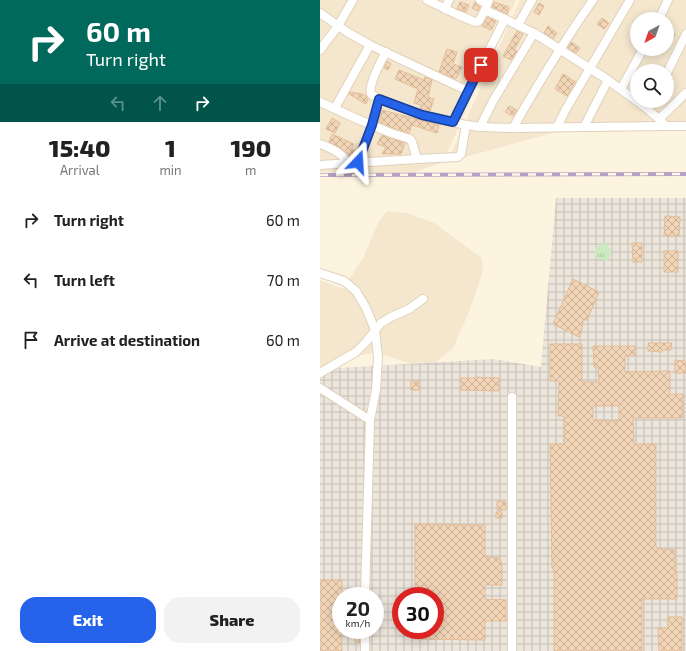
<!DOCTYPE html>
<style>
body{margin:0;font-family:"Exo 2",sans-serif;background:#f2f2f2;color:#222;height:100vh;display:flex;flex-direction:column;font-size:15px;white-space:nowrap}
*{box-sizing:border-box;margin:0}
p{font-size:13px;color:#767676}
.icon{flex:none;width:22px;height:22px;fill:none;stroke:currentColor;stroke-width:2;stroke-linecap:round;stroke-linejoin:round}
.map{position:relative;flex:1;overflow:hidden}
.sheet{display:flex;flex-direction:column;background:#fff;width:320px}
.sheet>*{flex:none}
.guide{background:#00695c;color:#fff;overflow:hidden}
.needle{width:26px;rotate:220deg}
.fabs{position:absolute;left:310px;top:12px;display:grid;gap:8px}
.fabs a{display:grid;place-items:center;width:44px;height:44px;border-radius:50%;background:#fff;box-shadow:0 2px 10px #0003;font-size:20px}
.speed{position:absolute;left:12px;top:587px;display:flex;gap:8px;font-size:20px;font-weight:700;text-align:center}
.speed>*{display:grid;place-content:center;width:52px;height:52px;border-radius:50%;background:#fff;box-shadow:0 2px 10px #0003;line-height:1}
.speed small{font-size:10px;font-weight:400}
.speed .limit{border:6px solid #d22;background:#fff;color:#111}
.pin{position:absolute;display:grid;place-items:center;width:34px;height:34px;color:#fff;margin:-17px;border-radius:8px;box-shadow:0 2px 6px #0006}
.me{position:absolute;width:44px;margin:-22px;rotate:20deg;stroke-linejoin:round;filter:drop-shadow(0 0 3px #0008)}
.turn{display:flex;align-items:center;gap:14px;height:84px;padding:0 20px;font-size:18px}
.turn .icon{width:52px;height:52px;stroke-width:2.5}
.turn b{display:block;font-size:28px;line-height:34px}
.lanes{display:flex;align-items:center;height:38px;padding:0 20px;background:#0003;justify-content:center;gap:20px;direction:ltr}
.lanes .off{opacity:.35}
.eta{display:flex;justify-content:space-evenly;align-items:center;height:68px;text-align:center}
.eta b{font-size:24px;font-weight:800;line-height:28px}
.action{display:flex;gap:8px;margin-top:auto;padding:8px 20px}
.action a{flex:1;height:46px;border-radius:16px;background:#2563eb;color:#fff;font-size:16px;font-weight:800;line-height:46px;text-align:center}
.action a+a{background:#f2f2f2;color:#222}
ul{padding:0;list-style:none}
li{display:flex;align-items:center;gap:12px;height:60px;padding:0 20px}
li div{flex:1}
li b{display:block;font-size:15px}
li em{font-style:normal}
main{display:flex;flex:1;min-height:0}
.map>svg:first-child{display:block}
</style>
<main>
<section class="sheet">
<div class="guide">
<div class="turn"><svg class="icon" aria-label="right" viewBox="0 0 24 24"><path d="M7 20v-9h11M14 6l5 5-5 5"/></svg><div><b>60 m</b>Turn right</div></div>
<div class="lanes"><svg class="icon off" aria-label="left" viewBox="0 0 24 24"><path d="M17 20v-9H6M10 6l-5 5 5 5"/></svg><svg class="icon off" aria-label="ahead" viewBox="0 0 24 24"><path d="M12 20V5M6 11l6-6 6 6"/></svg><svg class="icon" aria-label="right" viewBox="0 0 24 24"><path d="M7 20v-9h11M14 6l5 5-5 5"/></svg></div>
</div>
<div class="eta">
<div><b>15:40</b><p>Arrival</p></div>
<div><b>1</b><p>min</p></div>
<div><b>190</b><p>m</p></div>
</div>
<ul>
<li><svg class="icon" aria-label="right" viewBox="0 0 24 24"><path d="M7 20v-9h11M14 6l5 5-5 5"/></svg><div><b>Turn right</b></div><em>60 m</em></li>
<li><svg class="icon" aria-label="left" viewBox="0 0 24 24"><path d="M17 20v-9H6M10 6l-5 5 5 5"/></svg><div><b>Turn left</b></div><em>70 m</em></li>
<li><svg class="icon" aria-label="arrive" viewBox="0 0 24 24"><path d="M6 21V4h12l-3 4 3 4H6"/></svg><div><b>Arrive at destination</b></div><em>60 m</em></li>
</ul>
<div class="action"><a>Exit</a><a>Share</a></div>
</section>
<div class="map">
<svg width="366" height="651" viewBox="0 0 366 651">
<defs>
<pattern id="industrial-grid" width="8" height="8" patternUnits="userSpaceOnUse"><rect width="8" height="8" fill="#ebe5dc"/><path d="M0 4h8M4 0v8" fill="none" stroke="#c3bdb4"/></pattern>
<pattern id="grass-tufts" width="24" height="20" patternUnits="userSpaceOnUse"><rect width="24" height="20" fill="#cceabf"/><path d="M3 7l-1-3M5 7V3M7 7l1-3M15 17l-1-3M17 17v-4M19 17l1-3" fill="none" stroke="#aac19d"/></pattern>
<pattern id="building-cross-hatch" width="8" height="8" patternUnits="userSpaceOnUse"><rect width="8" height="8" fill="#f2d5b7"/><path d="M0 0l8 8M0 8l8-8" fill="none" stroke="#c8b097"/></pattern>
</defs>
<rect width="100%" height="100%" fill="#fdf4e0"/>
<g fill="#f4e7ce" fill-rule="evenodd">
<polygon points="0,0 196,0 123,162 87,175 0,172"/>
<path d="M 200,0 L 366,0 L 366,131 L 351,130 L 236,132 L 127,162 ZM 317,19 L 347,19 L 347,49 L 317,49 ZM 317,71 L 347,71 L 347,101 L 317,101 Z"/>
<polygon points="67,211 87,213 114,223 162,258 163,271 149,312 133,348 106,370 103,362 92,364 58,353 40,355 0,369 0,280 23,289 43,258 59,221"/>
</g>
<path fill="url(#industrial-grid)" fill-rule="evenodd" d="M 236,198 L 366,198 L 366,651 L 0,651 L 0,369 L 174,359 L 221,367 ZM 21,596 L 55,596 L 55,630 L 21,630 ZM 81,596 L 115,596 L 115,630 L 81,630 Z"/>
<polygon fill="url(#grass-tufts)" points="286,242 292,253 287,261 275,257 275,248"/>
<g fill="url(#building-cross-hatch)" stroke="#e5bd97" fill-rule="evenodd">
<polygon points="140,2 149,5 146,12 137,9"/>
<polygon points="155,2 157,5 160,7 158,11 152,8"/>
<polygon points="174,2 189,7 187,14 172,7"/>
<polygon points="219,3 224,6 219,15 214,12"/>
<polygon points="167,17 176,21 171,30 162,26"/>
<polygon points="282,18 289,23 284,29 277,24"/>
<polygon points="228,26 237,33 233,39 224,33"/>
<polygon points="347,30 355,34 347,50"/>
<polygon points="197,31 203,34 194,50 197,51 191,60 183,56"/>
<polygon points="251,42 260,48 256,53 248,48"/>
<polygon points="127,49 137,52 133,64 142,67 136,79 119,72"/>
<polygon points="67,61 71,64 68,70 64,68"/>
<polygon points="79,70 104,80 105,77 112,80 108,97 114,99 110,111 100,108 101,105 94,103 98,89 75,79"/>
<polygon points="243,74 250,78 250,79 256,82 247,96 235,89"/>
<polygon points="30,92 42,94 46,96 48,99 46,104 29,94"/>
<polygon points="189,106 197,110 193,116 185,112"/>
<polygon points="62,110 119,125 117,133 92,125 89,133 73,128 59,122"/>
<polygon points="12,118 20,123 15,133 6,129"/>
<polygon points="12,134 34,144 31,149 36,151 34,157 29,155 22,149 9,142"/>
<polygon points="62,135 85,143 81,154 62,154 66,147 57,144"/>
<polygon points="345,216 360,217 359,236 344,236"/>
<polygon points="312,243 322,243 322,262 313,262"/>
<rect x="344" y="251" width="14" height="21"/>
<polygon points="253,279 279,292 267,320 263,320 262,330 259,337 233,324"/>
<polygon points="328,343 352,343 351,350 343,350 342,352 328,351"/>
<path d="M 230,344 L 262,344 L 262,382 L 279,382 L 278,367 L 274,367 L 273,346 L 315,346 L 315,356 L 305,356 L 305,372 L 350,371 L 350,394 L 363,394 L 363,418 L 313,418 L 314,444 L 336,444 L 336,548 L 355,550 L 356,574 L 357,574 L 357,599 L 322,599 L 322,651 L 234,651 L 234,569 L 232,569 L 230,444 L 244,444 L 244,416 L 238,416 L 239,381 L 230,381 ZM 273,406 L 299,406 L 299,421 L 273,420 Z"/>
<polygon points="355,360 365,361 366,373 355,373"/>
<polygon points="155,377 179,378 179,391 140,390 140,378 155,378"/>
<rect x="91" y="381" width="8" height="9"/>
<polygon points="177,501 186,502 186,510 177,510"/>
<rect x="176" y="512" width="6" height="6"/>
<polygon points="95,524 165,525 165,557 180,558 180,562 182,562 182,585 165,585 165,599 186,600 186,621 165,621 165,640 95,639 95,630 115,630 115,596 95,596"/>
<polygon points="0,580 22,580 22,596 21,596 22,651 0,651"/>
<polygon points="348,617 362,617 362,651 339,651 338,628 348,628"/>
<polygon points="33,632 40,637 40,643 35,641"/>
</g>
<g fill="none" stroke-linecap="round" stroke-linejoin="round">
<defs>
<g id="minor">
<polyline points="107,0 136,14 155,22 159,21 165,10 185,19"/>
<polyline points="160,0 167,4"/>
<polyline points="125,9 129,0"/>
<polyline points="165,10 169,0"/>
<polyline points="0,13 27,32 50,45 148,91"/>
<polyline points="339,19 348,0"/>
<polyline points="198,25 212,0"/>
<polyline points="0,50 18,26 33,0"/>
<path d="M 66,52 C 61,61 48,85 51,94 L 59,99 L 102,115 L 146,125 L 160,127 L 193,128 L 346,126"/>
<polyline points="347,73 366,34"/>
<polyline points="301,89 323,49"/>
<polyline points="0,102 37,119 71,133 90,139 92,142 97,159"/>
<polyline points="15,108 50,45"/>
<polyline points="339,119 366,93"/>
<polyline points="133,122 148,91 185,19 214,33 285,78 325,107 339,119 346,126 366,126"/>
<polyline points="160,127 173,101 214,33"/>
<polyline points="237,127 246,109 310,0"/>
<polyline points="264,127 288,80"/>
<path d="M 193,128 C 218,84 244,41 273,0"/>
<path d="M 0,144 C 10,148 23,153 27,163"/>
<polyline points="38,163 52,125 59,99"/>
<polyline points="0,165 97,159 138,157 141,154 146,125"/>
<polyline points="0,273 24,281 36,291 46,308 55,330 58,357 56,390 50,420 45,596"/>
<polyline points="0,373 36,352 46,342 61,323 71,317 89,309 103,299"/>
<polyline points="0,388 50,420"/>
<polyline points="192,397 192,651"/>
<polyline points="45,630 45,651"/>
</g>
</defs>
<use href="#minor" stroke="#e1d1bc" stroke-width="10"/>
<use href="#minor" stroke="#fff" stroke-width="8"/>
<defs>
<polyline id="rail" points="0,175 366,174"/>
</defs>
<use href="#rail" stroke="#b89fc5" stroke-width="4"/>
<use href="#rail" stroke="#fff8e7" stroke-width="2.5" stroke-dasharray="8" stroke-linecap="butt"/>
</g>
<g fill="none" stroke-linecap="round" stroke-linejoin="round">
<defs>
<polyline id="route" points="38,162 52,125 59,99 102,115 133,122 161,65"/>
</defs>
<use href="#route" stroke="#184099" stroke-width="10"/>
<use href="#route" stroke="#2563eb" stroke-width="7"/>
</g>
</svg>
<div class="fabs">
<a><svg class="needle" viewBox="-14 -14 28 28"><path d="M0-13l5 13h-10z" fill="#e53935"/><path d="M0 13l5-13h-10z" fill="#767676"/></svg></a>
<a><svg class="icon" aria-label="search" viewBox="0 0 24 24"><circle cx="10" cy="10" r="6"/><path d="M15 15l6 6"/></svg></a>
</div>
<div class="speed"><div>20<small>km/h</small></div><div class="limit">30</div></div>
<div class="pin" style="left:161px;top:65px;background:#d93025"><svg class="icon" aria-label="arrive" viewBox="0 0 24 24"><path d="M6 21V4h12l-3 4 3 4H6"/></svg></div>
<svg class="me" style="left:38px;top:162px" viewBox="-20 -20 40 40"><path d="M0-17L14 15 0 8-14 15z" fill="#2563eb" stroke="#fff" stroke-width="4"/></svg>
</div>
</main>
